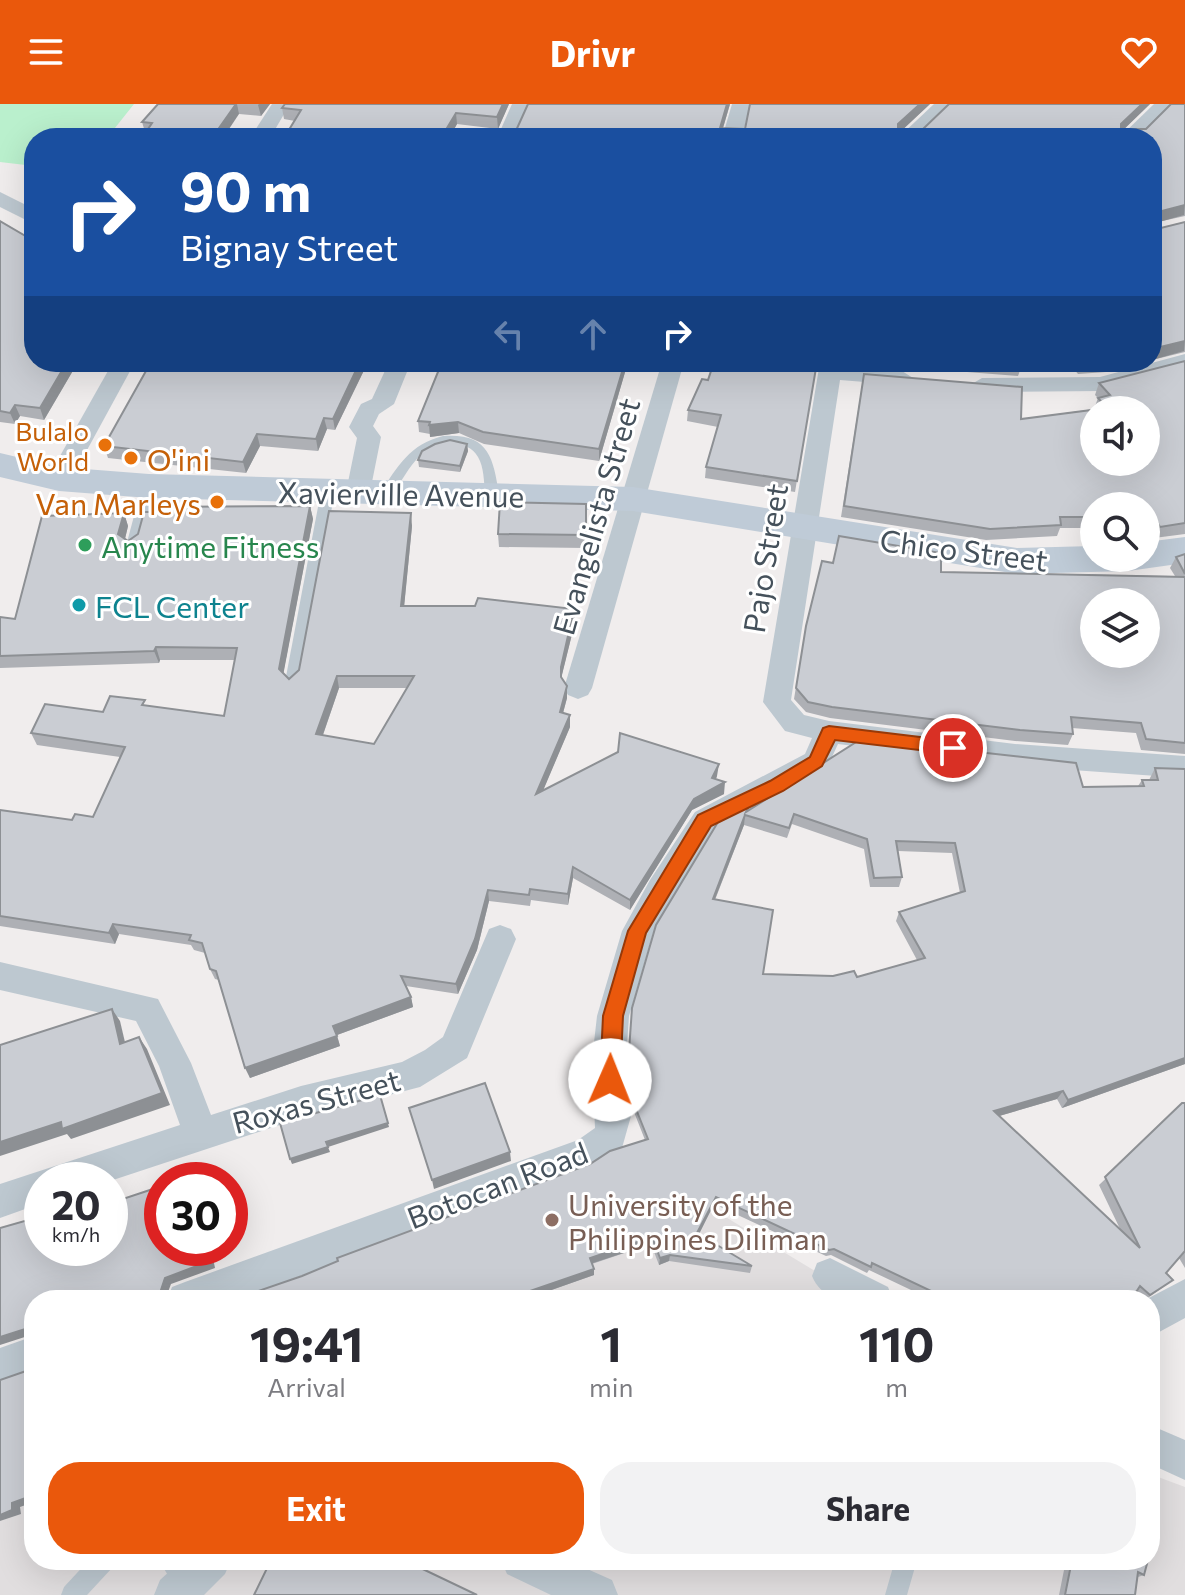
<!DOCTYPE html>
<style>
body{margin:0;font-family:Commissioner,sans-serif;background:#f2f2f3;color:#2b2b33;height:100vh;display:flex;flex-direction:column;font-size:30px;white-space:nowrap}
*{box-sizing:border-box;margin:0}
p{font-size:26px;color:#7c7c81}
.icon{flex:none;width:44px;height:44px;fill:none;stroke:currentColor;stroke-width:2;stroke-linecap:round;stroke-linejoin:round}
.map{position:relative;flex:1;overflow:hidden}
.sheet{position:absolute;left:24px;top:1186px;width:1136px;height:280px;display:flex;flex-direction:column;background:#fff;border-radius:32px;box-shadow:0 8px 32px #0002}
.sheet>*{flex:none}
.guide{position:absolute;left:24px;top:24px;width:1138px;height:244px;border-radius:32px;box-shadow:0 8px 32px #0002;background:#1a4fa0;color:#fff;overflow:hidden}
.tools{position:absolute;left:1080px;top:292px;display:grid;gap:16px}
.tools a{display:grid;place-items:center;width:80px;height:80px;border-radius:50%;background:#fff;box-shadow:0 8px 32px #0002;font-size:40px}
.speed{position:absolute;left:24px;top:1058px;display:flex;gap:16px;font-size:40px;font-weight:700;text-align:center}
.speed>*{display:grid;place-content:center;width:104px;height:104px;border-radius:50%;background:#fff;box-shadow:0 8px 32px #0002;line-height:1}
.speed small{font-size:20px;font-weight:400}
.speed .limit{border:12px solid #d22;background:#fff;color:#111}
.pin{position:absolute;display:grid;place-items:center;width:68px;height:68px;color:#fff;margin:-34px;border:4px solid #fff;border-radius:50%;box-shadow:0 2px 8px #0007}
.me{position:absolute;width:88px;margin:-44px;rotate:1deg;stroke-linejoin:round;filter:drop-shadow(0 0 6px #0008)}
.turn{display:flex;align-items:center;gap:28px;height:168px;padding:0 24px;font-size:36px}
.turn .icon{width:104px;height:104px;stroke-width:2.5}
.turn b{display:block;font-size:56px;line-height:68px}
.lanes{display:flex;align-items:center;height:76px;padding:0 24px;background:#0003;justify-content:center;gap:40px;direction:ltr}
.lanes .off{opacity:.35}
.eta{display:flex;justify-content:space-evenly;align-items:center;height:136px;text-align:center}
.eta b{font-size:48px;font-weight:700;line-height:56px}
.button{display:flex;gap:16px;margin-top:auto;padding:16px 24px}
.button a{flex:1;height:92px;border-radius:32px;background:#ea580c;color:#fff;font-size:32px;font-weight:700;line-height:92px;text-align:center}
.button a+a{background:#f2f2f3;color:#2b2b33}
header{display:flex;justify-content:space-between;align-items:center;height:104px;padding:0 24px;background:#ea580c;color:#fff;font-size:36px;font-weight:700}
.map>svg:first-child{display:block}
</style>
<header><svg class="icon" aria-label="menu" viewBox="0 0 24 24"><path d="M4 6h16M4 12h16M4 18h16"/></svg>Drivr<svg class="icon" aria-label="heart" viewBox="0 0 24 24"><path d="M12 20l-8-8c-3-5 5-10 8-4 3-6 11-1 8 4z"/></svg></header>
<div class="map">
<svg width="1185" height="1491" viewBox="0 0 1185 1491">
<rect width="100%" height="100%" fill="#f0eded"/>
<g fill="#e1dedf">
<polygon points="600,1037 863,1196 145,1196"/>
<polygon points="34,1235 34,1456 1150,1456 1150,1370 1185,1383 1185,1491 0,1491 0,1247"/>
</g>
<polygon fill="#baf0cd" points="0,0 134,0 107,34 34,34 34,62 0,58"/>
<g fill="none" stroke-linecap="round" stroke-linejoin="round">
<g fill="#bdc8d0" fill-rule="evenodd">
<path d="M 443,332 C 488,329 493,352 499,390 L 497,393 L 487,393 L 485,390 C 484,378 484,363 478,353 C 467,333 436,339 421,351 C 409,362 401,378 392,392 L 382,392 L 380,389 C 398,362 410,340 443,332 Z"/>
<polygon points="149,378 156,382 140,442 133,447 126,442 142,382"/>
<polygon points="328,383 335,387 299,578 292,584 285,578 321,387"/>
<polygon points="89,1456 115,1456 112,1464 87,1491 61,1491 64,1483"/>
<polygon points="159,1456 183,1456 196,1479 193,1487 185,1490 177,1487"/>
<polygon points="895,1456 917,1456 907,1491 885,1491"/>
</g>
<g fill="#bdc8d0" fill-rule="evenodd">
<polygon points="272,0 290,0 270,34 250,34"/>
<polygon points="512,0 530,0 517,34 497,34"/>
<polygon points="732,0 750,0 742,34 722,34"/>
<polygon points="934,0 954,0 919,34 898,34"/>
<polygon points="1154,0 1174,0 1140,34 1119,34"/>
<polygon points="0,88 34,105 34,120 0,103"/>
<polygon points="1185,250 1185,264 1100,287 982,288 970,281 982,274 1100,273"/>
<polygon points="113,258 135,258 68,381 50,381 47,375"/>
<polygon points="389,258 411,258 394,300 379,310 373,322 381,333 370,388 367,394 349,394 346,388 357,334 349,323 361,300 372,295"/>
<polygon points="662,258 684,258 592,584 588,591 578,595 568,591 564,584"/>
<polygon points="820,258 902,267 913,274 902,281 840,276 791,596 804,611 829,617 1015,640 1185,652 1185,674 1015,662 838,640 826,666 715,726 653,829 629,912 626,956 631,1012 622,1044 589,1065 235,1196 167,1196 172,1183 185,1178 578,1036 595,1024 592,956 597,912 622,827 650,776 695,708 805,650 812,634 785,627 763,598"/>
<polygon points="500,821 511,825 516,835 467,954 420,983 301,1014 110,1077 42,1076 42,1099 0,1114 0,1080 180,1021 159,962 136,917 0,886 0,858 158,895 191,959 211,1011 301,982 402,958 425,946 443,933 489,825"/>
<path d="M 830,1154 L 888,1183 L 893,1196 C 864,1196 825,1204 812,1172 L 817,1159 Z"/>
<polygon points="1185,1175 1185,1214 1150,1233 1150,1196 1145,1196"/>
<polygon points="34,1232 34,1270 0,1282 0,1244"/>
<polygon points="1150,1321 1185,1336 1185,1376 1150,1360"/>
<polygon points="182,1456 231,1456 225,1470 204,1491 154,1491 160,1476"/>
<polygon points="501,1456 567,1456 612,1476 618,1491 551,1491 507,1470"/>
</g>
<polygon fill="#bfcbd7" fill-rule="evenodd" points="0,349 59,363 149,370 633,383 1017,444 1094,442 1094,454 1146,454 1146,438 1185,433 1185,459 1128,467 1017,470 633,407 149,394 59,387 0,373"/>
</g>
<g fill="#aeb0b5" fill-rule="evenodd">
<polygon points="158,0 270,0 261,12 239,10 145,28 142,18"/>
<polygon points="509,0 498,25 457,20 449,34 284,34 295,17 284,15 282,4"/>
<polygon points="528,0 730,0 723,24 745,25 750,0 930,0 903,25 923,25 949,0 1150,0 1124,25 1146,25 1185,0 1185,112 1153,119 1153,122 1157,125 1185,118 1185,248 1152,256 1152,34 514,34 514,31"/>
<polygon points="0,117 34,258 78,258 44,316 20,312 15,320 0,318"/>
<polygon points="1185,257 1185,430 1154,434 1151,427 1146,427 1146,402 1094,402 1094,424 1060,424 1057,432 986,436 841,413 862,281 1021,315 1094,305 1098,294 1095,291 1099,279"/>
<polygon points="151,258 368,258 335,326 327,325 318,347 260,342 246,369 108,354 104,342"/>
<polygon points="628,258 599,357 484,340 459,329 430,333 430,330 419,328 418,317"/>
<polygon points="817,258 795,388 705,374 706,363 718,323 687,317 688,306 708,276"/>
<polygon points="865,258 1022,258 1022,261 1018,272 865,260"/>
<polygon points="1068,258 1144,258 1106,268 1078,270"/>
<polygon points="467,340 468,347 460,368 419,363 418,356"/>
<polygon points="586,400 586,444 499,443 498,430"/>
<path d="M 310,402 L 313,415 L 283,570 L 289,575 L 299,566 L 412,422 L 404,502 L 574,505 L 575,518 L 561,574 L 567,594 L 563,609 L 570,611 L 570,623 L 543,686 L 717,672 L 716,675 L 724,690 L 692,706 L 630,806 L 573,774 L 568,801 L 531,796 L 530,802 L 489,797 L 477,846 L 458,890 L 406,882 L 411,893 L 413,903 L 337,931 L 340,942 L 250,974 L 219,876 L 215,875 L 210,865 L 205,849 L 194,846 L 191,841 L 119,830 L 115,840 L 0,822 L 0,706 L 72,716 L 93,713 L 120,653 L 37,641 L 31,629 L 103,608 L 148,602 L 224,612 L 235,556 L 160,556 L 159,559 L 0,564 L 0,513 L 15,515 L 124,409 L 128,422 L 125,435 L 128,437 ZM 339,584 L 407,584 L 374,640 L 323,631 Z"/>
<polygon points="1185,450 1185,650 1141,646 1136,629 1072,624 1073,630 1068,641 1015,637 830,614 806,608 794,595 806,522 833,459 941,468 1175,472 1170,464 1176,453"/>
<path d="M 1155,664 L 1185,665 L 1185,960 L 1062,1004 L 1057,995 L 999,1012 L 1121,1127 L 1099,1081 L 1185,999 L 1185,1164 L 1179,1154 L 1166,1169 L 1173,1176 L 1145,1196 L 1141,1196 L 1135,1191 L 1131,1196 L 932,1196 L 869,1166 L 867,1169 L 831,1151 L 826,1152 L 714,1100 L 699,1130 L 752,1162 L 750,1169 L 669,1157 L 659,1161 L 651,1140 L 592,1160 L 594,1171 L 523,1196 L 232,1196 L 302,1172 L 590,1060 L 645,1036 L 634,1008 L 629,956 L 629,947 L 749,702 L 748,707 L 1083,683 L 1138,682 L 1142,676 L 1149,676 ZM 792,720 L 864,745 L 870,783 L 899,783 L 902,773 L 898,747 L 952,749 L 960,789 L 899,808 L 896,817 L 917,856 L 857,873 L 763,870 L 715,796 L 744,721 L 787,734 Z"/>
<polygon points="1066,1456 1148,1456 1144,1471 1138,1473 1135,1491 1059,1491"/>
</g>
<g fill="#8d9094">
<polygon points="236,0 237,0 239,10 223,34 212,34"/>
<polygon points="259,0 270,0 261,12 258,1"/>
<polygon points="503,0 509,0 498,25 497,13"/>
<polygon points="727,0 730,0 720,34 720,24"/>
<polygon points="920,0 930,0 896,32 898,20"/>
<polygon points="1142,0 1150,0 1117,32 1121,20"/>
<polygon points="456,9 457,20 449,34 441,34"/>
<polygon points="1185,101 1184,111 1152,120 1154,109"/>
<polygon points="1185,237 1184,247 1152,256 1152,245"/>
<polygon points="67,258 78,258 44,316 40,304"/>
<polygon points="360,258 368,258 335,326 333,315"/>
<polygon points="625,258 628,258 599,357 599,345"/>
<polygon points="1110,258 1144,258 1106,268"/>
<polygon points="15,301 20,312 15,320 10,309"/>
<polygon points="324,314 327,325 318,347 316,335"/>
<polygon points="458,318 459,329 430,333 429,321"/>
<polygon points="257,330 260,342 246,369 243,358"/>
<polygon points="467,340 468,347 460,368 460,362"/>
<polygon points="310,402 313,415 282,577 279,565"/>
<polygon points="124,409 128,422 123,443 118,430"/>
<polygon points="411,409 412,422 403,514 401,502"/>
<polygon points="574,505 575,518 561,575 561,563"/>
<polygon points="156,543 160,556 159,559 154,547"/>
<polygon points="337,572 339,584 319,642 316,630"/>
<polygon points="567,582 567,594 560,620 560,608"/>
<polygon points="570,611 570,623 537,701 536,690"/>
<polygon points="719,660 717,672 711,686 725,678 724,690 692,706 630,806 630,796 694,695 712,674"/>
<polygon points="745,711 744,721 711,805 713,795"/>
<polygon points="573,763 573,774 568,801 568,790"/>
<polygon points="488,786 489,797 477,846 458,890 456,880"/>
<polygon points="113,820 119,830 115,840 109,829"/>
<polygon points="411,893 413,903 337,931 333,922"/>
<polygon points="112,905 120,917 128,951 120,940"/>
<polygon points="337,932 340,942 250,974 245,964"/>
<polygon points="139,933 147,945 170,1001 71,1035 67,1030 0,1052 0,1038"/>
<polygon points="1185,954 1185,960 1062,1004 1068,996"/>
<polygon points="1063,987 1057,995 989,1015 994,1007"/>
<polygon points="380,991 389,1023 328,1043 326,1038"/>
<polygon points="328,1043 330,1048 292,1060 290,1055"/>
<polygon points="510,1048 511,1057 434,1085 432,1076"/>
<polygon points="716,1093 714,1100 696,1136 697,1129"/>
<polygon points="652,1133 651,1140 590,1160 590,1154"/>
<polygon points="208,1144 211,1144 215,1164 171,1180 165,1196 159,1192 165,1174"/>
<polygon points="670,1151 669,1157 659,1161 660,1154"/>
<polygon points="594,1165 594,1171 523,1196 504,1196"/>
<polygon points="28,1224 34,1230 0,1241 0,1233"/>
<polygon points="34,1391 34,1398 20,1403 21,1410 0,1417 0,1411 12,1399"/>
</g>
<g fill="#cacdd3" stroke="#8d9094" stroke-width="2" fill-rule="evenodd">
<polygon points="158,0 236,0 212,34 142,34 152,19 142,18"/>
<polygon points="285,0 503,0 497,13 456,9 441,34 386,27 382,34 284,34 301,6 282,4"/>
<polygon points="528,0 727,0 720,24 745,25 750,0 920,0 898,20 898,25 923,25 949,0 1142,0 1121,20 1121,25 1146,25 1171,0 1185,0 1185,101 1154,109 1153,122 1157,125 1185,118 1185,237 1152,245 1152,34 533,34 533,33 514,31"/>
<polygon points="0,117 34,137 34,258 67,258 40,304 15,301 10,309 0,307"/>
<path d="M 1185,257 L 1185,419 L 1160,423 L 1156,416 L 1146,416 L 1146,402 L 1094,402 L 1094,413 L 1060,413 L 1061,421 L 990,425 L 844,402 L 864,270 L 1022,283 L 1021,315 L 1107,304 L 1098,294 L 1110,291 L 1099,279 ZM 1094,306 L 1146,306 L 1146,358 L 1094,358 Z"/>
<polygon points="151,258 360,258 333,315 324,314 316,335 257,330 243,358 104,342"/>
<polygon points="442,258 625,258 599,345 483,328 458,318 429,321 430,318 418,317"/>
<polygon points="714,258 817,258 797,377 706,363 721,311 688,306 702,275 708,276"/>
<polygon points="984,258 1022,258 1022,261"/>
<polygon points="450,336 467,340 460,362 418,356 422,347 435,340"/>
<polygon points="500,398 586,400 586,431 498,430"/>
<path d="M 310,402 L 279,565 L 289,575 L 299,566 L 329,407 L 411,409 L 401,502 L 475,502 L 478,494 L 574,505 L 561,563 L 561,573 L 567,582 L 560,608 L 570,611 L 536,690 L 618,648 L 620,629 L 719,660 L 712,674 L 725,678 L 694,695 L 630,796 L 573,763 L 568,790 L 530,785 L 529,791 L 488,786 L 475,835 L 456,880 L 401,872 L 411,893 L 333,922 L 337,932 L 245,964 L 216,867 L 210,865 L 202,839 L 189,836 L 191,831 L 113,820 L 109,829 L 0,812 L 0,706 L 72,716 L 75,710 L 93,713 L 125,643 L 31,629 L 45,600 L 103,608 L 110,592 L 145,596 L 142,601 L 224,612 L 237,544 L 156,543 L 154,547 L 0,552 L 0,513 L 15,515 L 42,412 L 124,409 L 118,430 L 128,437 L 138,430 L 144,408 L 152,408 L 153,403 ZM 337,572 L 414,572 L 374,640 L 316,630 Z"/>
<path d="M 839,432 L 941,449 L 941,468 L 1185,473 L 1185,639 L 1146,635 L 1141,619 L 1071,613 L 1073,630 L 1020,626 L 832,603 L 808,598 L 796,584 L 806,522 L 822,457 L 833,459 ZM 1094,498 L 1146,498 L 1146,550 L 1094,550 Z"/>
<polygon points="1185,450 1185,470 1176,453"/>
<path d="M 861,635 L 1076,659 L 1083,683 L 1144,682 L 1142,676 L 1158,676 L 1155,664 L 1185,665 L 1185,954 L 1068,996 L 1063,987 L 994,1007 L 1140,1144 L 1105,1073 L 1182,999 L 1185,999 L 1185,1147 L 1166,1169 L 1173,1176 L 1150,1191 L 1140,1182 L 1131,1196 L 950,1196 L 872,1159 L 871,1163 L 834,1145 L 829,1146 L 716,1093 L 697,1129 L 752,1162 L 670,1151 L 660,1154 L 652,1133 L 590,1154 L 594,1165 L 504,1196 L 232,1196 L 302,1172 L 338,1157 L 337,1154 L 590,1060 L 610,1047 L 648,1035 L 634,1000 L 629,947 L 632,904 L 656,821 L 718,718 L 749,702 L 746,708 ZM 794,710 L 867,735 L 874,774 L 902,773 L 896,737 L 955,739 L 965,787 L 899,808 L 925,854 L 857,873 L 854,867 L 833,872 L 763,870 L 773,806 L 713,795 L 745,711 L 789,724 Z"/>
<polygon points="112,905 120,940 139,933 162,989 62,1025 61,1018 0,1038 0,941"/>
<polygon points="485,979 510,1048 432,1076 409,1004"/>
<polygon points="380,991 388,1019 326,1038 328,1043 290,1055 280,1019"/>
<polygon points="194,1072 195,1076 182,1076"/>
<polygon points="162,1082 162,1144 208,1144 210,1157 165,1174 159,1192 220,1193 221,1196 34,1196 34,1391 12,1399 12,1406 0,1411 0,1276 29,1266 28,1224 0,1233 0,1124 42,1112 42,1144 110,1144 110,1091 119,1088 120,1096"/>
<polygon points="1150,1414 1158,1418 1150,1447"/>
<polygon points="271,1456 390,1456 406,1464 408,1458 477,1491 254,1491"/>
<polygon points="1072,1456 1148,1456 1144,1471 1138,1468 1135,1491 1065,1491"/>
</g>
<polygon fill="#ea580c" stroke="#983908" stroke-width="2" points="829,622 953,637 962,644 953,650 835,636 822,662 783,687 711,722 646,829 623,912 620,976 617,983 603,983 600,976 603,912 628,827 698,711 770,677 810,653 823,624"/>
<g fill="#e8710a" stroke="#fff" stroke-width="3">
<circle cx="105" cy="341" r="8"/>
<circle cx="131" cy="354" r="8"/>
<circle cx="217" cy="398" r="8"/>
</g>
<circle fill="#2e9e5b" stroke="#fff" stroke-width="3" cx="85" cy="441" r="8"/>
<circle fill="#0f9aa8" stroke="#fff" stroke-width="3" cx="79" cy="501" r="8"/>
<circle fill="#8d6e63" stroke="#fff" stroke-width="3" cx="552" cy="1116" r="8"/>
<g text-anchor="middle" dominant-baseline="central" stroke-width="6" stroke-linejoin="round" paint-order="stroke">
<g font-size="26" fill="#c56008" stroke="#fff" text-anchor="end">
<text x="89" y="326">Bulalo<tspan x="89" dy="30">World</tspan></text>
</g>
<g font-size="30" fill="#c56008" stroke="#fff" text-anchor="start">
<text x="147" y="354">O'ini</text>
<text x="201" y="398" text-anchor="end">Van Marleys</text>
</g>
<g font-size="30" fill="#45515b" stroke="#fff">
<text transform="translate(401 389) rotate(1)">Xavierville Avenue</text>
<text transform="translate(595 412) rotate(-74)">Evangelista Street</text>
<text transform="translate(964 445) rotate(7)">Chico Street</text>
<text transform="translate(764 454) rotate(-81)">Pajo Street</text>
<text transform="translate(316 996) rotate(-15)">Roxas Street</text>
<text transform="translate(497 1080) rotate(-21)">Botocan Road</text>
</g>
<g font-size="30" fill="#27864d" stroke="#fff" text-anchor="start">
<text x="101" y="441">Anytime Fitness</text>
</g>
<g font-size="30" fill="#0d838f" stroke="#fff" text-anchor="start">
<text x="95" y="501">FCL Center</text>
</g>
<g font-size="30" fill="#785e54" stroke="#fff" text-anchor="start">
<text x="568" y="1099">University of the<tspan x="568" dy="34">Philippines Diliman</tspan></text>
</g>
</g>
</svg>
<div class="tools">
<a><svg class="icon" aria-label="sound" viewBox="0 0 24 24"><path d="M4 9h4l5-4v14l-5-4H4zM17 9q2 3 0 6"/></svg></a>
<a><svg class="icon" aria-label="search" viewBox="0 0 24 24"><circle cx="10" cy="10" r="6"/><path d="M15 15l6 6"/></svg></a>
<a><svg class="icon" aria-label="layers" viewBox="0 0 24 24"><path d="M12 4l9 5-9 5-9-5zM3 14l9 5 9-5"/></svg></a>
</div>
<div class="speed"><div>20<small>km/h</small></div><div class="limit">30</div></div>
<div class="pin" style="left:953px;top:644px;background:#d93025"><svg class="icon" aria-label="arrive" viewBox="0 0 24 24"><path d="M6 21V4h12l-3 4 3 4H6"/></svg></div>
<svg class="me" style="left:610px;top:976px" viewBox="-20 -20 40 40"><circle r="19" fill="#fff"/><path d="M0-13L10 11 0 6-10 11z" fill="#ea580c"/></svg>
<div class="guide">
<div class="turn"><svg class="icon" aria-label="right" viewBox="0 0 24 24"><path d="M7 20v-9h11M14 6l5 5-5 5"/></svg><div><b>90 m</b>Bignay Street</div></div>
<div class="lanes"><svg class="icon off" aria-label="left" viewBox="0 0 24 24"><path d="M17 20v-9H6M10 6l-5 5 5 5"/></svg><svg class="icon off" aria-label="ahead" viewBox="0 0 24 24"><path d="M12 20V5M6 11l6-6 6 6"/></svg><svg class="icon" aria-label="right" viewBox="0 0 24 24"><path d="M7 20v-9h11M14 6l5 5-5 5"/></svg></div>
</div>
<section class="sheet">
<div class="eta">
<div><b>19:41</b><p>Arrival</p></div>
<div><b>1</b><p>min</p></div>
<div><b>110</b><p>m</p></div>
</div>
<div class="button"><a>Exit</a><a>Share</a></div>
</section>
</div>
